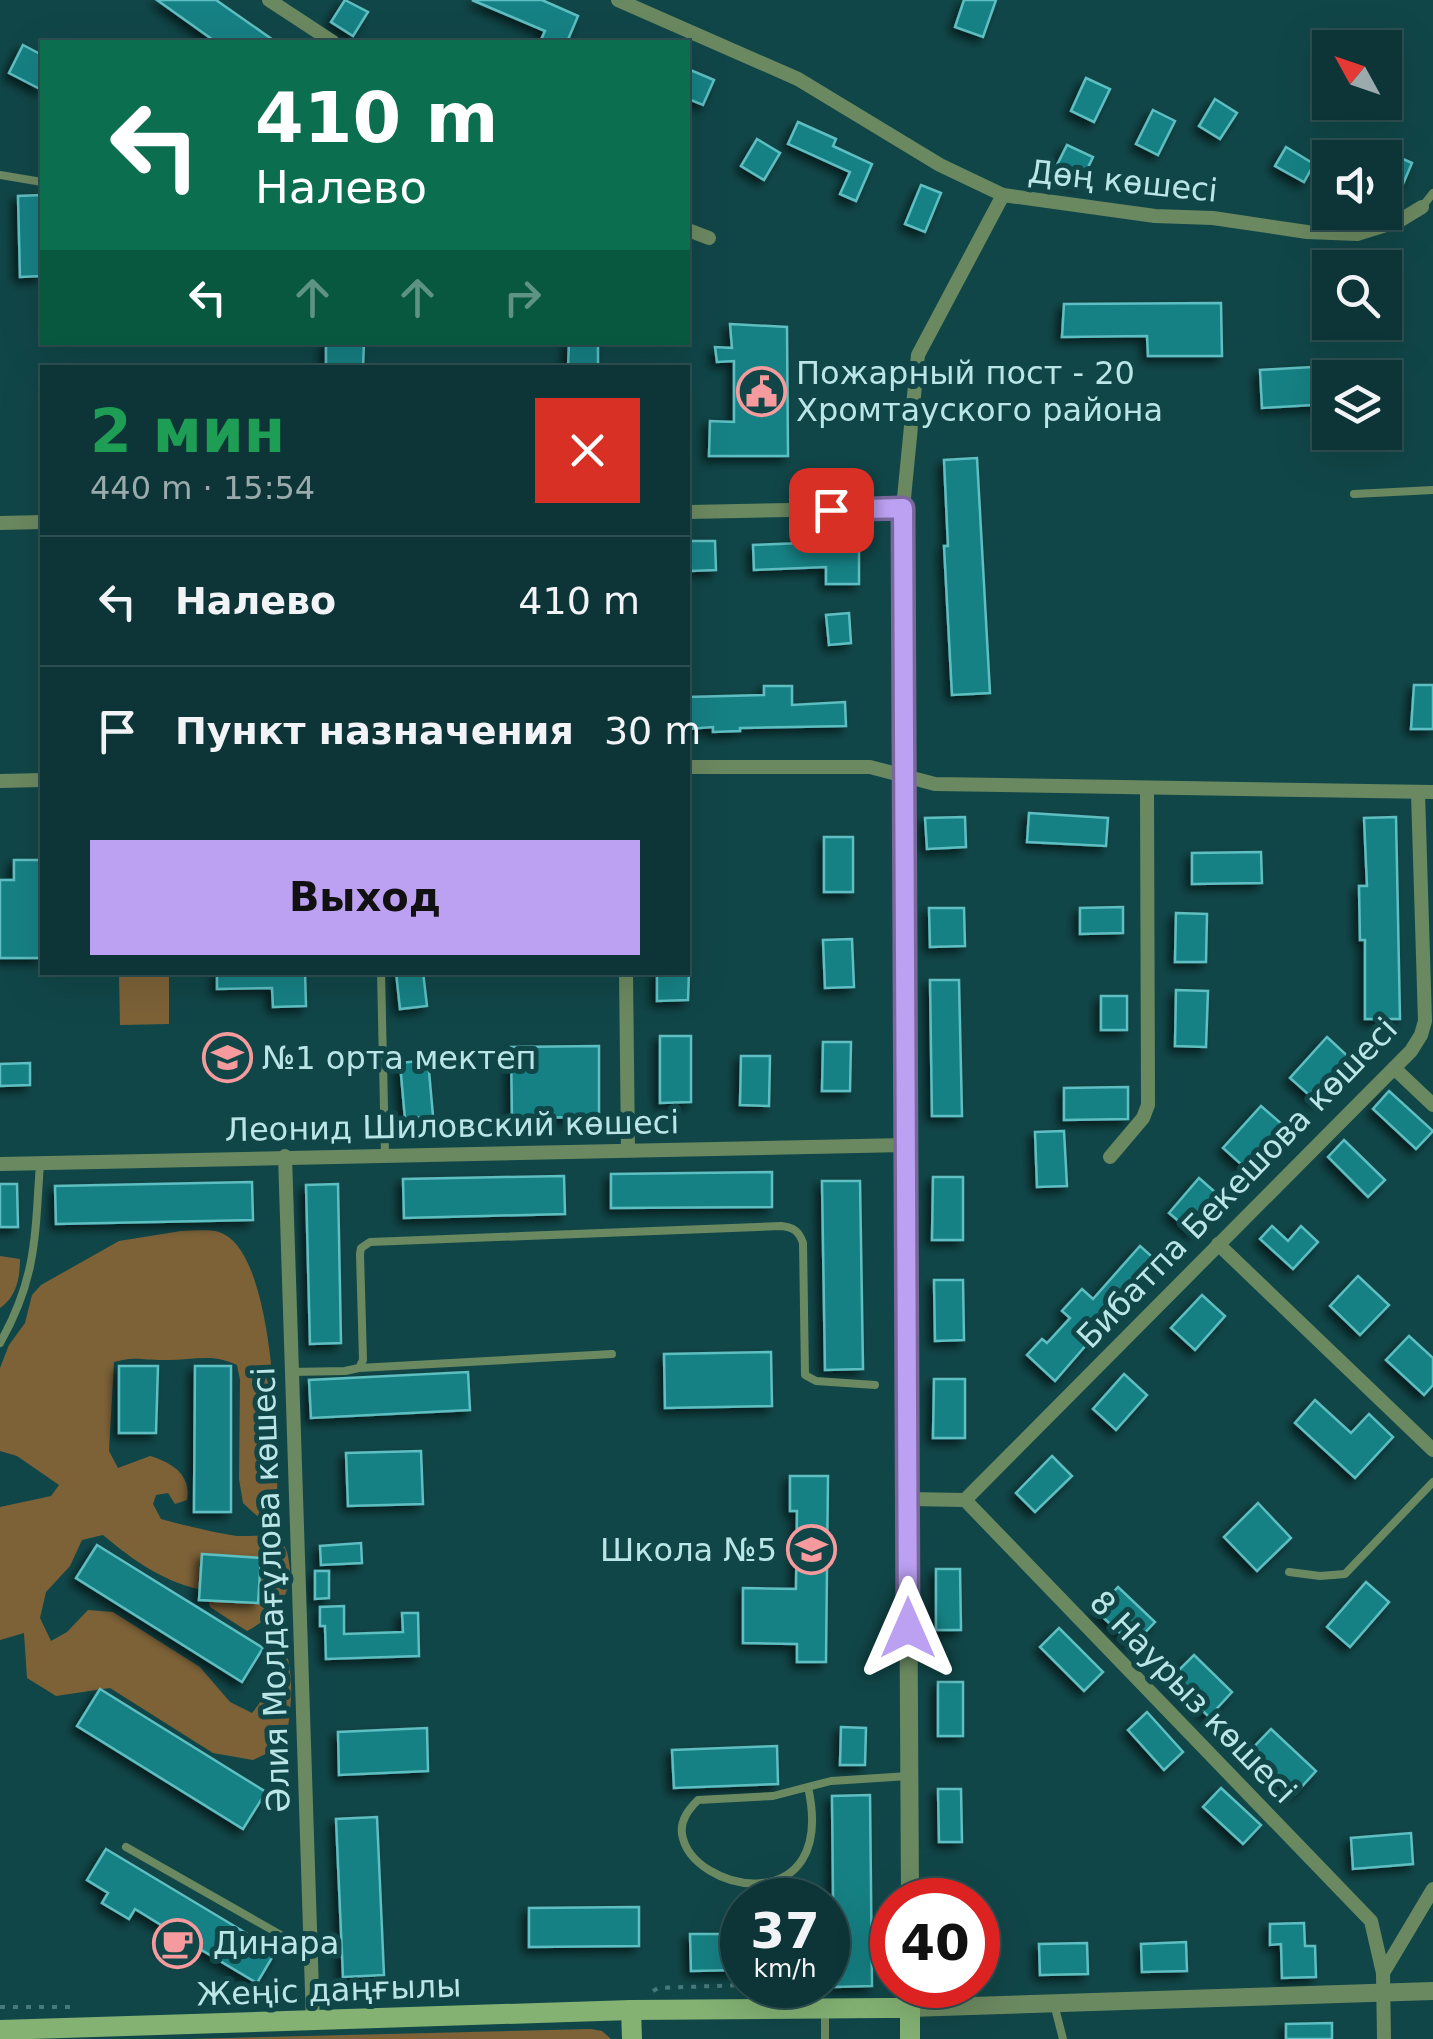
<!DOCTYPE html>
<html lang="ru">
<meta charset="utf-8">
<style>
body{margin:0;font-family:"DejaVu Sans",sans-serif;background:#1b3f42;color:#f1f3f6;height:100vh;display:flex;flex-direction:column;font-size:38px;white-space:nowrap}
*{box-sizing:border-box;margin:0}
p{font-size:32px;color:#9aaaad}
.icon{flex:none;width:55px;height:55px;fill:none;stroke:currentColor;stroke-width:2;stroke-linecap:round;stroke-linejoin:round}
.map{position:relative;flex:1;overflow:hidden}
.panel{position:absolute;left:40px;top:365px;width:650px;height:610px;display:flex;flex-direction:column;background:#0d3436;border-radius:0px;box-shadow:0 10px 40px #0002,0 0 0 2px #2d4f51}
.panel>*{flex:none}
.hud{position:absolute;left:40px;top:40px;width:650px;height:305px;border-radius:0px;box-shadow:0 10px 40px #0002,0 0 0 2px #2d4f51;background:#0b6e4f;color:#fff;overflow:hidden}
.needle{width:65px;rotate:310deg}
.buttons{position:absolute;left:1312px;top:30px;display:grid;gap:20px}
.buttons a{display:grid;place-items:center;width:90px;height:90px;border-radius:0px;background:#0d3436;box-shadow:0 10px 40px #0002,0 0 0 2px #2d4f51;font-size:50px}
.speed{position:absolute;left:720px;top:1878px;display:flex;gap:20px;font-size:50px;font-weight:700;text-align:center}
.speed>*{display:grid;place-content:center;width:130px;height:130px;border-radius:50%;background:#0d3436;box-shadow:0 10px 40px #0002,0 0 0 2px #2d4f51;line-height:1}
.speed small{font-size:25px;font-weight:400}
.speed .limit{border:15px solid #d22;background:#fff;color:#111}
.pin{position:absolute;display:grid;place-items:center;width:85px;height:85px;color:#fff;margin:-42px;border-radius:20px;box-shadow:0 5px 15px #0006}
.me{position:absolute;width:110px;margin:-55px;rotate:0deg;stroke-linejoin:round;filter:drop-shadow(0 0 8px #0008)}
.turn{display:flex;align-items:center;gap:35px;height:210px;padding:0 50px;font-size:45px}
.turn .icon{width:130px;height:130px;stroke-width:2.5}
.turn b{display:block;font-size:70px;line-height:85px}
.lanes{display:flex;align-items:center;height:95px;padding:0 50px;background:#0003;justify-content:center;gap:50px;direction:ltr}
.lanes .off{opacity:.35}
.round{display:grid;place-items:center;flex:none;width:105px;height:105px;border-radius:0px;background:#1b3f42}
.head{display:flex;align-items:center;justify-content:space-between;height:170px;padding:0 50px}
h1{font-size:60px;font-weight:700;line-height:75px;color:#1e9e55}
.button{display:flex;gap:20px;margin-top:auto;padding:20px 50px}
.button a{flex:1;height:115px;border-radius:0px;background:#bca0f2;color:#111;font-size:40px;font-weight:700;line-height:115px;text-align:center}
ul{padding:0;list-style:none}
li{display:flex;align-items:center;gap:30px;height:130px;padding:0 50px;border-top:2px solid #2d4f51}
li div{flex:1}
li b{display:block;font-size:38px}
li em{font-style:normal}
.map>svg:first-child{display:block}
</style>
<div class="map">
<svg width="1433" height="2039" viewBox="0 0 1433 2039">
<defs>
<filter id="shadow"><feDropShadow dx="-5" dy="5" stdDeviation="5" flood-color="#0009"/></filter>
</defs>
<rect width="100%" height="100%" fill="#114648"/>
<g fill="#7d6238">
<polygon points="119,973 169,973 169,1024 120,1025"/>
<path d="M 181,1231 C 192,1231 208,1229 219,1232 C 279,1251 278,1464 277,1517 L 268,1526 L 243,1503 L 239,1479 L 240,1380 L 237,1365 C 211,1352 191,1361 163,1360 C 142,1360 135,1356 114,1362 L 109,1451 L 118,1468 L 150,1456 C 171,1462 192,1475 187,1500 L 175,1504 L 168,1493 L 156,1495 L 153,1504 L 161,1519 C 183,1525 215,1533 237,1536 C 257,1537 283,1529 288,1556 C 289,1563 291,1572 290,1579 C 285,1605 269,1619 247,1631 L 210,1607 L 206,1591 C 165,1583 134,1561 103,1535 L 82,1540 L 70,1566 L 46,1592 L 40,1618 L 51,1641 L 67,1632 L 88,1610 L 113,1612 L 200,1667 L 230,1702 L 252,1713 C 274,1687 271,1672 268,1639 L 280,1634 C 296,1670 292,1707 285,1745 L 253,1760 L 213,1753 L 110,1688 L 56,1696 L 27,1678 L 24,1633 L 0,1640 L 0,1507 L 51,1496 L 59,1485 L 17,1456 L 0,1451 L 0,1368 L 9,1345 L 25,1323 L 32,1295 L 41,1285 L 119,1241 Z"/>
<path d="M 0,1256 L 20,1259 C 20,1279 16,1297 0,1308 Z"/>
<polygon points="591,2029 602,2031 611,2039 188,2039"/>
</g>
<g fill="#128184" stroke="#5fbec1" stroke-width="2.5" filter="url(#shadow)">
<polygon points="157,0 216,0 276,42 216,42"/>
<polygon points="345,0 368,12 353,36 331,22"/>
<polygon points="472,0 542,0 578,16 567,42 540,42 545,31"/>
<polygon points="964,0 996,0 983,37 955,27"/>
<polygon points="23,45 42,55 42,90 9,73"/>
<polygon points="688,69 714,80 703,105 688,99"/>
<polygon points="1086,78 1110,89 1094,122 1071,111"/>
<polygon points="1215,99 1237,113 1220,139 1199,126"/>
<polygon points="1153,110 1175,121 1158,155 1136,144"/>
<polygon points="798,122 836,139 833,146 872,164 856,201 840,194 850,172 788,144"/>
<polygon points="757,139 780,153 764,180 741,166"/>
<polygon points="1067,145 1093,157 1080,184 1054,171"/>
<polygon points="1286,147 1314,164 1304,182 1275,166"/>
<polygon points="1385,151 1412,163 1400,191 1385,184"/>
<polygon points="921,185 941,193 925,232 905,224"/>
<polygon points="42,195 42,276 20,277 18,196"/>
<polygon points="1221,303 1222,356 1148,356 1147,336 1062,337 1064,304"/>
<polygon points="730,324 787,327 788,456 709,456 710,421 734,422 734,361 717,362 715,347 732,348"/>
<polygon points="326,342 364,342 363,368 326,368"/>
<polygon points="569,342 598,342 598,368 568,368"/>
<polygon points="1330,366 1330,404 1262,408 1260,370"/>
<polygon points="977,458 990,693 952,695 944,546 948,546 944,460"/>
<polygon points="690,541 715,541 716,570 691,571"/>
<polygon points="803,543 859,543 859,584 826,584 826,567 754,570 753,545"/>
<polygon points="849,613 851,643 829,645 826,615"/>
<polygon points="1414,685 1433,685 1433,729 1411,729"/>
<polygon points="764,686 792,686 792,705 845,702 846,726 740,728 740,731 713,732 713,727 688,729 688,697 764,695"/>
<polygon points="1029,813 1108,818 1106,846 1027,842"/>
<polygon points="965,817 966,847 927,849 925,818"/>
<polygon points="1396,817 1400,1019 1365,1019 1365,940 1360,940 1359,886 1367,886 1364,818"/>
<rect x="824" y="837" width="29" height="55"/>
<polygon points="1261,852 1262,883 1192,884 1192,853"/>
<polygon points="14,860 42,860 42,958 0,958 0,880 14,880"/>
<polygon points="1123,907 1123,933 1080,934 1080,908"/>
<polygon points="929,908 964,908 965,946 930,947"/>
<polygon points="1176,913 1207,914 1206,962 1175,962"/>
<polygon points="852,939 854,987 825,988 823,940"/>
<polygon points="217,972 305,972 306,1006 273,1007 272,988 217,989"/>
<polygon points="396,972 423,972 427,1006 400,1009"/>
<polygon points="657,972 689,972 688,1000 657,1001"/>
<polygon points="930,980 959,980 962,1116 932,1116"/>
<polygon points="1176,990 1208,991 1206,1047 1175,1046"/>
<rect x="1101" y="996" width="26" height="34"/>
<polygon points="660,1036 691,1036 691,1102 660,1103"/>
<polygon points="1327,1037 1354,1062 1317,1102 1290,1078"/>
<polygon points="823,1042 851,1042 850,1091 822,1091"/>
<polygon points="599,1046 599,1117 512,1118 511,1047"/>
<polygon points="741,1056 770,1056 769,1106 740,1105"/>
<polygon points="428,1060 433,1116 405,1119 400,1063"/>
<polygon points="30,1063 30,1085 0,1086 0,1064"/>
<polygon points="1128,1087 1128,1119 1064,1120 1064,1088"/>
<polygon points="1389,1091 1433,1131 1416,1149 1373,1109"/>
<polygon points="1261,1106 1291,1132 1253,1175 1223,1148"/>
<polygon points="1064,1131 1067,1186 1037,1187 1035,1132"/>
<polygon points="1344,1140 1385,1180 1368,1197 1328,1157"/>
<polygon points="772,1172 772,1207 611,1208 611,1174"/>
<polygon points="564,1176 565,1214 404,1218 403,1179"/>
<polygon points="933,1177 963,1177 963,1240 932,1240"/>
<polygon points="1199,1178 1223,1199 1193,1233 1169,1213"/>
<polygon points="822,1181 860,1181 863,1369 825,1370"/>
<polygon points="252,1182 253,1220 56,1224 55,1186"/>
<polygon points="0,1184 17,1184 18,1227 0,1227"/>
<polygon points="338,1184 341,1343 310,1344 306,1185"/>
<polygon points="1272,1226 1288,1241 1301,1226 1318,1242 1293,1269 1260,1239"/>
<polygon points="1140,1246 1158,1262 1055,1381 1027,1355 1042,1339 1047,1343 1070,1318 1062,1311 1082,1289 1093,1299"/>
<polygon points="1358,1276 1389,1305 1360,1335 1330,1306"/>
<polygon points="934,1280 963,1280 964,1340 935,1341"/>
<polygon points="1202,1295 1225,1316 1195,1350 1171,1328"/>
<polygon points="1409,1336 1433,1358 1433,1385 1424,1395 1386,1360"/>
<polygon points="771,1352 772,1406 665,1408 664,1354"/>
<polygon points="119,1366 158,1366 156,1433 119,1433"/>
<polygon points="195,1366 231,1366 231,1512 194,1512"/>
<polygon points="468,1372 470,1410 311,1418 309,1380"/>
<polygon points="1124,1374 1147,1395 1116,1430 1093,1409"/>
<polygon points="934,1379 965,1379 965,1438 933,1438"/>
<polygon points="1315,1400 1351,1433 1369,1414 1393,1437 1355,1478 1295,1423"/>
<polygon points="421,1451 423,1504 348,1506 346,1453"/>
<polygon points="1052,1456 1072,1476 1035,1512 1016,1493"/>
<polygon points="790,1476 828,1476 826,1662 797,1662 797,1644 743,1643 743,1588 796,1589 797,1511 790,1511"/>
<polygon points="1258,1503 1291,1538 1257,1571 1224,1537"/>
<polygon points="361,1543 362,1563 321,1565 320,1546"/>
<polygon points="97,1545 263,1648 242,1682 76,1578"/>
<polygon points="202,1554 261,1558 258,1603 199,1600"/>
<polygon points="936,1569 960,1569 961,1630 936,1630"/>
<polygon points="315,1571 329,1571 329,1598 315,1599"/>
<polygon points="1366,1582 1389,1602 1350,1647 1327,1627"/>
<polygon points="1118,1587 1155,1622 1133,1645 1096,1611"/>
<polygon points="344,1606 344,1634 403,1632 402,1613 418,1613 419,1656 326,1659 325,1626 320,1626 320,1607"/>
<polygon points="1059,1628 1103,1672 1084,1691 1040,1647"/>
<polygon points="1194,1655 1232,1692 1209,1717 1170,1679"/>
<rect x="938" y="1682" width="25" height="54"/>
<polygon points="100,1689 266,1792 243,1829 77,1726"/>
<polygon points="1147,1712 1183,1752 1164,1770 1128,1730"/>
<polygon points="841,1727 866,1728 865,1765 840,1765"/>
<polygon points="427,1728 428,1771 339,1775 338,1732"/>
<polygon points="1271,1729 1316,1771 1295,1794 1249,1752"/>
<polygon points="777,1746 778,1784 674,1788 672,1750"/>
<polygon points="1221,1788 1261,1825 1243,1844 1203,1807"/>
<polygon points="938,1789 961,1789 962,1842 939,1842"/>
<polygon points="870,1795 872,1986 834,1987 832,1796"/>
<polygon points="377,1817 384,1975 343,1977 336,1819"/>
<polygon points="1411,1833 1413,1864 1353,1869 1351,1838"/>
<polygon points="106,1849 276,1951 257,1983 193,1945 184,1960 160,1945 169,1930 135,1909 129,1919 102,1903 108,1893 87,1880"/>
<polygon points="639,1907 639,1946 529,1947 529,1908"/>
<polygon points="1304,1923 1305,1946 1315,1946 1316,1977 1282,1978 1281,1944 1270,1945 1270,1924"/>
<polygon points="690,1934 742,1934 742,1970 691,1971"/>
<polygon points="1186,1942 1187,1971 1142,1972 1141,1944"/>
<polygon points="1087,1943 1088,1974 1040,1975 1039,1944"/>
<polygon points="1332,2023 1332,2039 1286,2039 1286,2024"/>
</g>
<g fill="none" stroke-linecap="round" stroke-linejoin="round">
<g stroke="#47797b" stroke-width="4" stroke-dasharray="5 8" stroke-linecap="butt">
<polyline points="746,1985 791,1988"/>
<polyline points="653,1991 658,1988 742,1985"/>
<polyline points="0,2007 76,2007"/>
</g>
<g stroke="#6b8961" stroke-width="8">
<polyline points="0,175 42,182"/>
<polyline points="1422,207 1433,193"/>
<polyline points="1354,494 1433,490"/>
<polyline points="381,972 385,1154"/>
<path d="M 0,1343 C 37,1278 35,1235 40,1163"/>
<polyline points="359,1368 612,1354"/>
<path d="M 290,1372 L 345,1371 L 359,1368 L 363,1360 L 360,1254 L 361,1248 L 370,1242 L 781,1226 C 793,1227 799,1231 803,1243 L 805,1375 L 816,1381 L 875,1385"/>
<polyline points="1289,1572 1320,1576 1345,1574 1433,1482"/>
<path d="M 808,1787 C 838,1922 691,1893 682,1834 C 680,1820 689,1809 698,1800 L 773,1796 L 831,1781 L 909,1776"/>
<polyline points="126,1847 309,1951"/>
<polyline points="1054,2004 1063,2039"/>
<polyline points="825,2013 825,2039"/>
</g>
<g stroke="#6b8961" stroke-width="14">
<polyline points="269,0 333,42"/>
<polyline points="618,0 798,79 940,165 1003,195 1155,216 1213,218 1307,232 1357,234 1399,221 1422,207"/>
<polyline points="688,230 709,238"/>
<polyline points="688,512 903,508"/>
<polyline points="0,523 42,522"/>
<polyline points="688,767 870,767 935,784 1433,792"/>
<polyline points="904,775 903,508 918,355 1003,195"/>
<polyline points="0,781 42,780"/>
<polyline points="626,972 628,1150"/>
<polyline points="1394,1068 1433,1105"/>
<polyline points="285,1156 313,2022"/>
<polyline points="1110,1157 1143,1118 1148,1105 1147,788"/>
<polyline points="0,1164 906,1145"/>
<polyline points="1218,1244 1433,1450"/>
<polyline points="908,1499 965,1500 1371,1921 1383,1973 1384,2039"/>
<polyline points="965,1500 1411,1051 1421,1035 1425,1021 1418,793"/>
<polyline points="1383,1973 1433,1889"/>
</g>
<g stroke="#6b8961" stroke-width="18">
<polyline points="904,775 910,1900"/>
<polyline points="910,1985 910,2008 1433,1991"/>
</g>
<g stroke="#83b273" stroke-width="20">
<polyline points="631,2010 632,2039"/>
<polyline points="0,2030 631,2010 885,2008 910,2008 910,2039"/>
</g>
</g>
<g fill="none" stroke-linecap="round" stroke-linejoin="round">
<defs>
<polyline id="route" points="831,510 903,508 908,1628"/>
</defs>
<use href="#route" stroke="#7a689d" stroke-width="25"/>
<use href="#route" stroke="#bca0f2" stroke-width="18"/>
</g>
<defs>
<symbol id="civic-ring" viewBox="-11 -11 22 22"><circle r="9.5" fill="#114648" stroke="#f59b9d" stroke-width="1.5"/><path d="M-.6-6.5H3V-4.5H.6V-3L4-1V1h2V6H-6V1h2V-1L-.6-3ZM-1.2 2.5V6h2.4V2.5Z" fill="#f59b9d"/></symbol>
<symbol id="school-ring" viewBox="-11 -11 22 22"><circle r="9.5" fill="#114648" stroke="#f59b9d" stroke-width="1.5"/><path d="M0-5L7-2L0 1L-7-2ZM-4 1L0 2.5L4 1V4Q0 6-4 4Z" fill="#f59b9d"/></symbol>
<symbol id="cafe-ring" viewBox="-11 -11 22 22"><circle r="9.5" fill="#114648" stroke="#f59b9d" stroke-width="1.5"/><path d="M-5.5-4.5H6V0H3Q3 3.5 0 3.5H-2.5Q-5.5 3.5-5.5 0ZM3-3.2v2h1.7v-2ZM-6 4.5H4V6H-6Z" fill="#f59b9d"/></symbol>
</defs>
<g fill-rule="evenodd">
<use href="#civic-ring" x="734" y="364" width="55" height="55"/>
<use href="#school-ring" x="200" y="1030" width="55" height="55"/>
<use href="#school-ring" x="784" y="1522" width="55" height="55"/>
<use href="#cafe-ring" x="150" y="1916" width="55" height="55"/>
</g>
<g text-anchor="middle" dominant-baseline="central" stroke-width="10" stroke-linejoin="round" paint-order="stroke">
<g font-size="32" fill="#bae6e7" stroke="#114648">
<text transform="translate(1123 181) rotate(6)">Дөң көшесі</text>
<text transform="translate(452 1126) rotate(-1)">Леонид Шиловский көшесі</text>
<text transform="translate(1237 1183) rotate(-46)">Бибатпа Бекешова көшесі</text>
<text transform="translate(271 1590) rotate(-92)">Әлия Молдағұлова көшесі</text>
<text transform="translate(1193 1697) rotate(46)">8 Наурыз көшесі</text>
<text transform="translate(329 1990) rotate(-2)">Жеңіс даңғылы</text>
</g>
<g font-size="32" fill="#bae6e7" stroke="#114648" text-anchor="start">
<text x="796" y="373">Пожарный пост - 20<tspan x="796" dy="37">Хромтауского района</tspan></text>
<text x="262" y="1058">№1 орта мектеп</text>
<text x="777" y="1550" text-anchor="end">Школа №5</text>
<text x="213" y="1943">Динара</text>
</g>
</g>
</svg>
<div class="buttons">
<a><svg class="needle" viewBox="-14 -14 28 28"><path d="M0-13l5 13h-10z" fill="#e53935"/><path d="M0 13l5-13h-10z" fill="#9aaaad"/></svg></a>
<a><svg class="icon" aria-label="sound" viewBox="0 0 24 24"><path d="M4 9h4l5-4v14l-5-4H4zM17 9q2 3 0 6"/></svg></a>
<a><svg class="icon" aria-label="search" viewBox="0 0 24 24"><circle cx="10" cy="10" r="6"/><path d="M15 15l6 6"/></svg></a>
<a><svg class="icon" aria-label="layers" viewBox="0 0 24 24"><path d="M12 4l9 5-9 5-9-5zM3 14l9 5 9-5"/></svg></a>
</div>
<div class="speed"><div>37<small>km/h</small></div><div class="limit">40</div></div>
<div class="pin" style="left:831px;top:510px;background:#d93025"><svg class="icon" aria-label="arrive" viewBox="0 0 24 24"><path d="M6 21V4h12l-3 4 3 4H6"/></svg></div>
<svg class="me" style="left:908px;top:1628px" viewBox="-20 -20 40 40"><path d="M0-17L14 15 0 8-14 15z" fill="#bca0f2" stroke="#fff" stroke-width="4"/></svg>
<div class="hud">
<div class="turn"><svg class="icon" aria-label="left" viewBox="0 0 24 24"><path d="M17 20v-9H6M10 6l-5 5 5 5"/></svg><div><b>410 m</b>Налево</div></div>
<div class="lanes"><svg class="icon" aria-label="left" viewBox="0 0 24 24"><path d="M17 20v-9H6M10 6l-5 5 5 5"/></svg><svg class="icon off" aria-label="ahead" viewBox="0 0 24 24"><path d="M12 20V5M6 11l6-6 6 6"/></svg><svg class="icon off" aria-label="ahead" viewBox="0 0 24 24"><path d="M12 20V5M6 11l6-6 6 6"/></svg><svg class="icon off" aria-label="right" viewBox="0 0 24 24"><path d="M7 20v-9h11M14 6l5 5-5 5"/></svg></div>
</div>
<section class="panel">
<div class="head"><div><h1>2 мин</h1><p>440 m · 15:54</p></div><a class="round" style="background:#d93025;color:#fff"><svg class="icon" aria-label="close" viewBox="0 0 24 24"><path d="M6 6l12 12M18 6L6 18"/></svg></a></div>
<ul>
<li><svg class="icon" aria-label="left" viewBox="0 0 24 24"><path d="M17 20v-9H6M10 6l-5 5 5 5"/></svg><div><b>Налево</b></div><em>410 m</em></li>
<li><svg class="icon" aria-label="arrive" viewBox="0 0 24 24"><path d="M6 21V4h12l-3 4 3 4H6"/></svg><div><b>Пункт назначения</b></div><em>30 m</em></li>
</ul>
<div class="button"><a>Выход</a></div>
</section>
</div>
